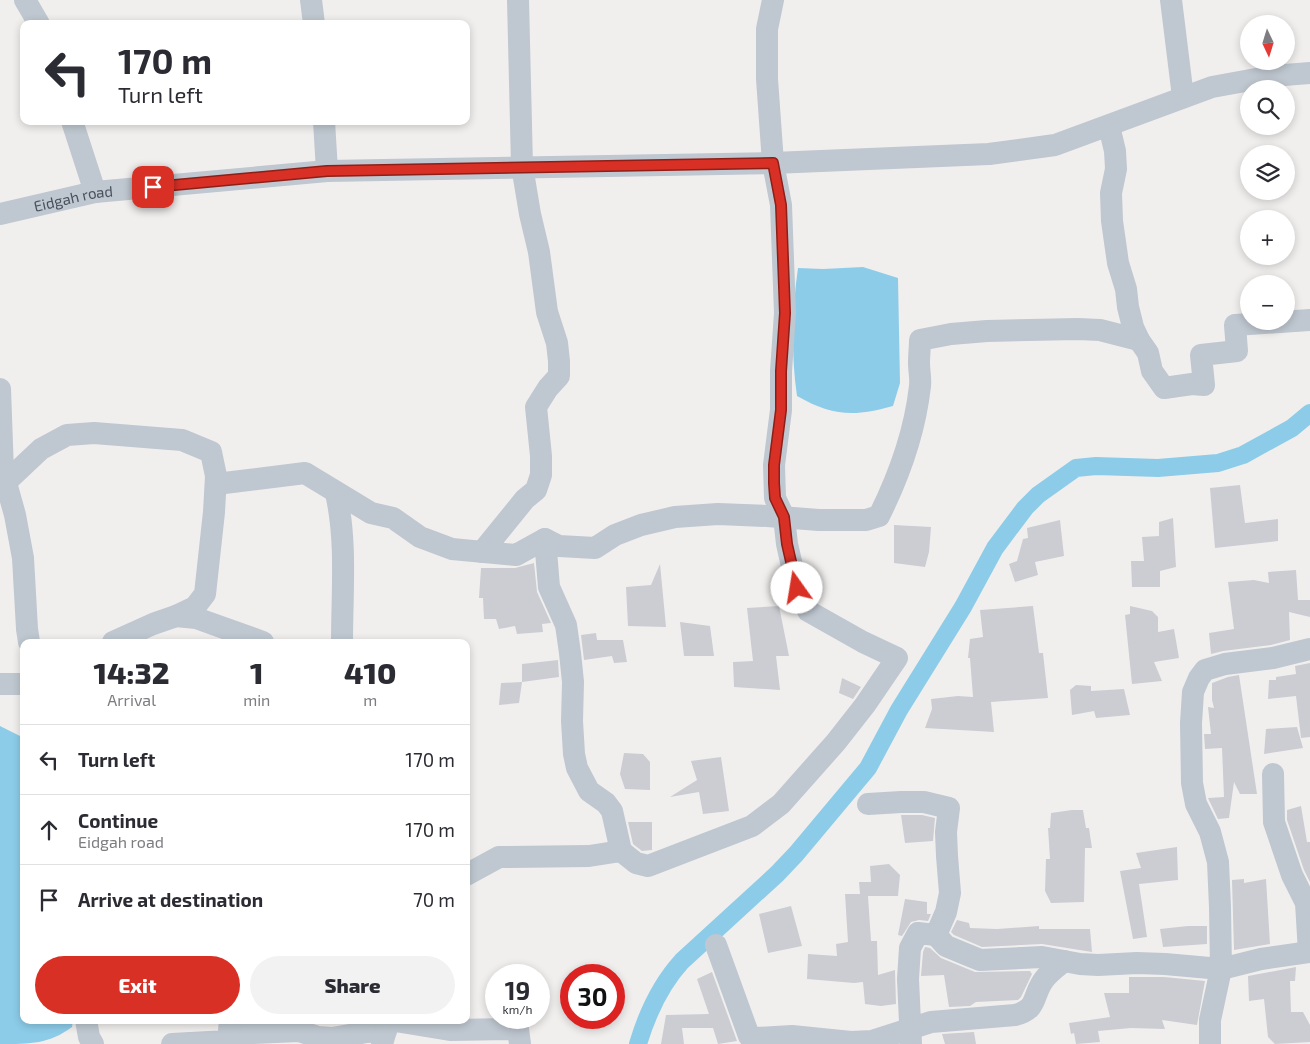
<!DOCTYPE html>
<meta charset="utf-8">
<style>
body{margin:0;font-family:"Exo 2",sans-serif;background:#f2f2f3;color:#2b2b33;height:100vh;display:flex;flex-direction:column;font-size:19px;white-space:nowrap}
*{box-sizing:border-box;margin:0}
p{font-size:16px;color:#7c7c81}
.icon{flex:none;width:28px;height:28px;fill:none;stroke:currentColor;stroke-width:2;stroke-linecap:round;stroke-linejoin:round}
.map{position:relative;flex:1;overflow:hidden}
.sheet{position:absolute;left:20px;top:639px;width:450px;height:385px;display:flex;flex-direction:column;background:#fff;border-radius:10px;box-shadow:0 2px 8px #0003}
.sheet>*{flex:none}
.banner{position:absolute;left:20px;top:20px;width:450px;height:105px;border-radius:10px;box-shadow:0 2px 8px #0003;background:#fff;color:#2b2b33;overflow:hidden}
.needle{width:32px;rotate:176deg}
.tools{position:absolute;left:1240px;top:15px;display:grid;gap:10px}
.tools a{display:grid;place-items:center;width:55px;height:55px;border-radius:50%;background:#fff;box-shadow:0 2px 8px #0003;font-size:25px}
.speed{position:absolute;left:485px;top:964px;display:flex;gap:10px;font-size:25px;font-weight:700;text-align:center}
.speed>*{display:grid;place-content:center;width:65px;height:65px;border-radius:50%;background:#fff;box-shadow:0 2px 8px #0003;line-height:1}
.speed small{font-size:12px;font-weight:400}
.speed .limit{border:8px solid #d22;background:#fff;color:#111}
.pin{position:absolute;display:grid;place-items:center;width:42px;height:42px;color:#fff;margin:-21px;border-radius:10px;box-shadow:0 2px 8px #0006}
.me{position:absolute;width:55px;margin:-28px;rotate:347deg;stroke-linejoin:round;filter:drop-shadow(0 0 4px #0008)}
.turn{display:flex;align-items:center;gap:18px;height:105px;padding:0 15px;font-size:22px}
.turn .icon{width:65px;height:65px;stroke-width:2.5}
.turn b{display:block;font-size:35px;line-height:42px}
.eta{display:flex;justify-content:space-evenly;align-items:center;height:85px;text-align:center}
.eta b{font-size:30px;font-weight:800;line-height:35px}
.primary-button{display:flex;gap:10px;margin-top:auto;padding:10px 15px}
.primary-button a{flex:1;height:58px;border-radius:30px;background:#d93025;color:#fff;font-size:20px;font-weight:800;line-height:58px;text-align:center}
.primary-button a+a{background:#f2f2f3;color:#2b2b33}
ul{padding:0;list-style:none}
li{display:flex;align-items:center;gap:15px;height:70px;padding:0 15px;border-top:1px solid #e1e1e2}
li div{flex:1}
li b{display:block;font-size:19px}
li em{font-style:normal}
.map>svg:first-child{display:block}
</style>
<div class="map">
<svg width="1310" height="1044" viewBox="0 0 1310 1044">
<rect width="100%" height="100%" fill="#f1efee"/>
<g fill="#8ccce9">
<path d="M 863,267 L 898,278 L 900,383 L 893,406 C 854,417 832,416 797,396 C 791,354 792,310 798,268 L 823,269 Z"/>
<path d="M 0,726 L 24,738 L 24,1020 L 73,1020 L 72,1027 C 49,1044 31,1044 0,1044 Z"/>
</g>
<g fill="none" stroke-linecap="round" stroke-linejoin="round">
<path stroke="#8ccce9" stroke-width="18" d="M 638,1044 C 647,1014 661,984 682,961 L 777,874 L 796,854 L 868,768 L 899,710 L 963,607 L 995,548 L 1025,508 L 1038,495 L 1076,468 L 1096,466 L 1158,468 L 1218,463 L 1243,455 L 1292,428 L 1310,413"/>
</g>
<g fill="#cbcdd3">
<polygon points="1240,485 1245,523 1278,519 1278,541 1215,548 1210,488"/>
<polygon points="1173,518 1176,567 1160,571 1160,587 1132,587 1131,561 1144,561 1142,537 1159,536 1159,522"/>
<polygon points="1060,520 1064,556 1035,562 1038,575 1015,582 1009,564 1017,561 1023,539 1028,538 1027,528"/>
<polygon points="894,525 931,527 929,552 925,567 894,563"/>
<polygon points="534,563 537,592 551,623 542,624 543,632 517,634 515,626 499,629 496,619 484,619 483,598 479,598 481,568 515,568"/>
<polygon points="660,564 666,627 628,626 626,587 651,585"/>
<polygon points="1296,570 1298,600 1310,600 1310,617 1289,612 1290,640 1271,645 1223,651 1211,654 1209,633 1234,629 1228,582 1254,580 1269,583 1268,572"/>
<polygon points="779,606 789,656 776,656 780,690 734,687 733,662 753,661 747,608"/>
<polygon points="1033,606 1039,653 1043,653 1048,698 991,702 994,732 925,728 932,709 931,699 958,696 973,697 970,658 968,658 970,639 983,637 980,610"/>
<polygon points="1130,606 1152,611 1158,617 1158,632 1174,629 1179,658 1154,662 1162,681 1132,684 1125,615 1130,614"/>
<polygon points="680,622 710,626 714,656 684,656"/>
<polygon points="596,633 597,640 623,640 627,662 614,663 612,656 584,660 581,635"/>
<polygon points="558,660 559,677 522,682 522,664"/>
<polygon points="1310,663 1310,737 1301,738 1296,696 1268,699 1269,680 1276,680 1276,677 1296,674 1295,666"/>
<polygon points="1239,675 1257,794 1240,794 1234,782 1229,818 1218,819 1208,798 1224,797 1222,748 1205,749 1204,734 1211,734 1208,707 1214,708 1212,700 1212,683 1228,677"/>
<polygon points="842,678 861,687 853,699 839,693"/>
<polygon points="522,682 519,703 499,705 501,683"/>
<polygon points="1076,685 1091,686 1091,691 1124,689 1130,715 1096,718 1094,711 1072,715 1070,690"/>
<polygon points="1297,727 1303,748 1264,754 1266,729"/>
<polygon points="624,753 643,754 650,762 650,790 625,789 620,774"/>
<polygon points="721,757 729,811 703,814 699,792 670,797 697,780 691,761"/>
<polygon points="1301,806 1307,842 1310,842 1310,882 1304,870 1287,820 1287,810"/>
<polygon points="1072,810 1083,810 1086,828 1089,828 1090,835 1092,848 1085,848 1084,902 1051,903 1045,891 1046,859 1050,859 1048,828 1050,828 1051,813"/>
<polygon points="901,815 922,815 935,818 933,841 905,843"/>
<polygon points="628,822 652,822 652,850 642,851 633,844"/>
<polygon points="1177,847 1178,880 1139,884 1147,937 1133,939 1120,871 1141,868 1136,853"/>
<polygon points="889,864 900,875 898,896 868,896 871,941 877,941 878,975 895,970 896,1004 881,1006 865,1004 863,982 854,983 807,979 808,954 837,956 836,944 848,942 845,894 860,894 859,882 871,882 870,866"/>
<polygon points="1244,879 1244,883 1266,879 1270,944 1234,950 1232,880"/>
<polygon points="905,899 927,902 927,914 931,914 928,921 919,920 911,922 902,936 898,935"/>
<polygon points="791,906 802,946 768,953 759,914"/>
<polygon points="957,920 969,923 970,928 997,929 1039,926 1039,929 1090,929 1092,952 1042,944 982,947 954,935 951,932"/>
<polygon points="1188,926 1207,926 1207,944 1163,947 1160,929"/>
<polygon points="925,947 930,948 941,958 975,972 1030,971 1032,974 1021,997 1018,1000 976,1002 970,1006 949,1007 944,975 921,976 923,952"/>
<polygon points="1296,967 1295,981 1290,981 1291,1012 1303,1012 1310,1025 1310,1042 1275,1044 1268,1037 1264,999 1249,1001 1248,976"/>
<polygon points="712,972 737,1041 718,1044 713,1028 682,1028 684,1044 661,1044 666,1015 709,1014 697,979"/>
<polygon points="1129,977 1164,977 1205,981 1197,1025 1162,1020 1165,1029 1131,1028 1098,1031 1100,1042 1076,1044 1074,1033 1071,1034 1069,1023 1110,1017 1104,993 1129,993"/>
<polygon points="974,1032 976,1044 945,1044 942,1034"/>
</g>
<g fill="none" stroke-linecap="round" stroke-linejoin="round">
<g stroke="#bfc7d0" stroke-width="22">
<polyline points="25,0 39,24"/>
<polyline points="311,0 314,24"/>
<polyline points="1171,0 1183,97"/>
<polyline points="72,121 95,192"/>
<polyline points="324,121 327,171"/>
<polyline points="1109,126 1115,151 1116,169 1111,193 1112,221 1118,263 1126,289 1128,307 1133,327 1139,340 1148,353 1152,371 1164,388 1192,384 1204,385 1201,355 1237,351 1235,325 1310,320"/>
<path id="s1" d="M 0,214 L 95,192 L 327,171 L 773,163 L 989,154 L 1055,145 L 1212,87 L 1272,76 L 1310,73"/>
<polyline points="0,389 3,472 15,515 23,558 27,629 29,642"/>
<polyline points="0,484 6,482 41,449 67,435 94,433 182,440 211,452 216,476 214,512 205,594 195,607 176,616 153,624 113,642"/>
<path d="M 216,484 L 305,473 L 371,513 L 393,518 L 420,537 L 452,549 L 516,555 L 545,539 L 559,546 L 595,548 L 615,535 L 641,525 L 675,517 L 718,514 L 767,516 L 819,520 L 866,520 L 879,516 C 899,476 915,431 920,386 C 921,379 919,371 919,363 C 919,355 920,347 920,340 L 951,334 L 987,331 L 1078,329 L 1100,330 L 1139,340"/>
<path d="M 336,493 C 347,542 342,592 342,642"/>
<polyline points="545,539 549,587 566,625 570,653 573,682 572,721 574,754 577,768 589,791 606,803 612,811 621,851"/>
<polyline points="482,552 525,499 536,490 541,475 541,456 536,407 548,388 559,376 559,361 557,343 547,312 539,252 530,214 522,166 518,0"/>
<polyline points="176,616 196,618 263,642"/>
<polyline points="0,684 24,684"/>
<polyline points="1273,774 1274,822 1292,875 1306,903 1309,952"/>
<polyline points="868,804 901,802 924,802 949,808 946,832 947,856 950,893 946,912 936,935 946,946 980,960 1042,957 1080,964 1098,965 1137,963 1165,964 1221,969 1261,959 1310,952"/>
<polyline points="466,875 499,857 589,856 621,851 636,863 648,866 752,826 781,804 836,742 865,705 897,658 863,642 808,611 797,588 787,544 784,517 775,498 774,465 781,410 781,371 785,313 781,205 773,163 767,79 767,29 773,0"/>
<polyline points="716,945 749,1036 757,1038"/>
<polyline points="86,1020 89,1037 93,1044"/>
<polyline points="228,1041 240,1035 253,1033 299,1031 318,1037 332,1038 367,1032 386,1031"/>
<polyline points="172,1044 228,1041 230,1020"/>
<polyline points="382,1044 389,1020 450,1030 518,1029 520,1044"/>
<path d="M 752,1044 L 757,1038 L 792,1036 L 851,1042 L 872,1041 L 931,1022 L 1015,1015 C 1040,1009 1031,994 1046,977 C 1051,971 1058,966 1064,961"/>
<polyline points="911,1044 908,979 910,948 918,933 936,935"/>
<polyline points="1210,1044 1210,1020 1221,969 1220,907 1218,862 1210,832 1196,804 1192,783 1191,723 1193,692 1199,678 1205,670 1225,664 1273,658 1310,649"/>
</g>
</g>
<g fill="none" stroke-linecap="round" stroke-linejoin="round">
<defs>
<polyline id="route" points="153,187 327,171 773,163 781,205 785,313 781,371 781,410 774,465 774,483 775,498 784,517 787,544 797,588"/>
</defs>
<use href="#route" stroke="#8d1f18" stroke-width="12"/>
<use href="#route" stroke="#d93025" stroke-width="9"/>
</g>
<g text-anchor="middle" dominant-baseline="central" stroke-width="4" stroke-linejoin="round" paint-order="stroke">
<g font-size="15" fill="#47505b" stroke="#fff">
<text stroke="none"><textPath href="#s1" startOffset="75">Eidgah road</textPath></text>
</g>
</g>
</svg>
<div class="tools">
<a><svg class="needle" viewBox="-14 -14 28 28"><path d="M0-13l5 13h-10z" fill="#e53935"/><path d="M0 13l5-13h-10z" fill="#7c7c81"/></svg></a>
<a><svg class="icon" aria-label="search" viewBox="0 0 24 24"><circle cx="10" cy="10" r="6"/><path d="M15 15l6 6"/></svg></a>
<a><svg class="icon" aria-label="layers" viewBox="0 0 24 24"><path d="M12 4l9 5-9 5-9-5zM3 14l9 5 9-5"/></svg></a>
<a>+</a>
<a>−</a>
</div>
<div class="speed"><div>19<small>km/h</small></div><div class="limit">30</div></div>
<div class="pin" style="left:153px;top:187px;background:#d93025"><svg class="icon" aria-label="arrive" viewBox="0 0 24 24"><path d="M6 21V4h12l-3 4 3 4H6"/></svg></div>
<svg class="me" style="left:797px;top:588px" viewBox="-20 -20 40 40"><circle r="19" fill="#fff"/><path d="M0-13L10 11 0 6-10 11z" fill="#d93025"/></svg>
<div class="banner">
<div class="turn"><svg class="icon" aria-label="left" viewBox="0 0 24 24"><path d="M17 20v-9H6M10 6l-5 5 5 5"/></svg><div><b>170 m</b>Turn left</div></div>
</div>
<section class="sheet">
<div class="eta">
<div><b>14:32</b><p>Arrival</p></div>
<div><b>1</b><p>min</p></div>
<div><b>410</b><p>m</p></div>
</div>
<ul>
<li><svg class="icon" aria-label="left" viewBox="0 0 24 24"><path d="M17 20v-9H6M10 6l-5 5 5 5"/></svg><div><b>Turn left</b></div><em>170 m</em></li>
<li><svg class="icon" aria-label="ahead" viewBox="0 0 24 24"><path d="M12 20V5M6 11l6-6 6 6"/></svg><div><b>Continue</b><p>Eidgah road</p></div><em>170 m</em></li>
<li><svg class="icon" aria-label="arrive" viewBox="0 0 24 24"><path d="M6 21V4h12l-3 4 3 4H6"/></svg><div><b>Arrive at destination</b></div><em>70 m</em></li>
</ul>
<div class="primary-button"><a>Exit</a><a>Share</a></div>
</section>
</div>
